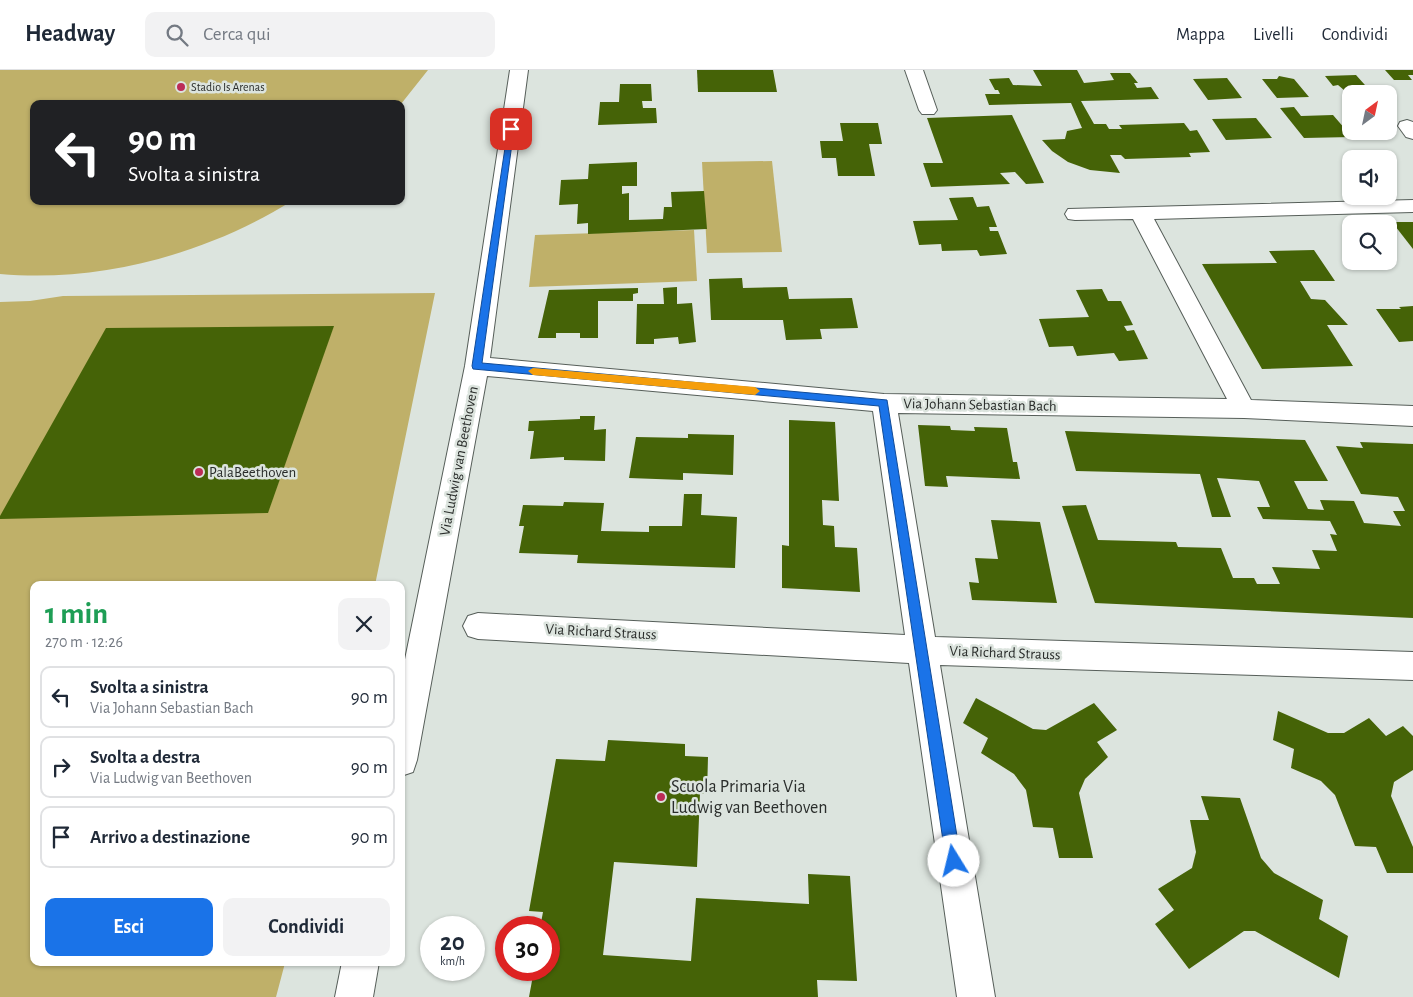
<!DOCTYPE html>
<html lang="it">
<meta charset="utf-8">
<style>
body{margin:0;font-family:"Alegreya Sans",sans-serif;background:#f2f2f3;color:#1f2937;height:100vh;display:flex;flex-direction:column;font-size:19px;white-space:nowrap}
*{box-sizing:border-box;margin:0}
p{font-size:16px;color:#747a83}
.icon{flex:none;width:28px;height:28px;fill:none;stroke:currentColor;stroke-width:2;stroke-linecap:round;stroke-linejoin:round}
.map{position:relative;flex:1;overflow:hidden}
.details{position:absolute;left:30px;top:511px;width:375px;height:385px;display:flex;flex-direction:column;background:#fff;border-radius:10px;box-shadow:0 1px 4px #0004}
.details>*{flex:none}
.guide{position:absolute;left:30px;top:30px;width:375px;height:105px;border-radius:10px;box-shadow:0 1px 4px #0004;background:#202124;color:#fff;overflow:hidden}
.needle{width:32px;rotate:33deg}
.tools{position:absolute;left:1342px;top:15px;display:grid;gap:10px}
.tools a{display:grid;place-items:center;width:55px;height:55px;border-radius:10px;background:#fff;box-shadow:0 1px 4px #0004;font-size:25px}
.speed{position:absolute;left:420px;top:846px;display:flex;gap:10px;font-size:25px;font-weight:700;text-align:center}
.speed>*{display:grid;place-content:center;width:65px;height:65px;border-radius:50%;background:#fff;box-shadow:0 1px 4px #0004;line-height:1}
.speed small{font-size:12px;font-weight:400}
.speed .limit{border:8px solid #d22;background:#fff;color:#111}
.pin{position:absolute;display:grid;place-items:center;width:42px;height:42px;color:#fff;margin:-21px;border-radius:10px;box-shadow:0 2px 8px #0006}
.me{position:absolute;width:55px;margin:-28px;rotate:351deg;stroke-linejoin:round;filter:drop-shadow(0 0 4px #0008)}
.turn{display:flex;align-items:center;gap:18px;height:105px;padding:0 15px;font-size:22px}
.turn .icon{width:65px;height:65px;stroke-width:2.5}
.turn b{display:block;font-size:35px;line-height:42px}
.round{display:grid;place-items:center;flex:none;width:52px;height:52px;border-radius:10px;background:#f2f2f3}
.head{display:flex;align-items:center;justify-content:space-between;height:85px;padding:0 15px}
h1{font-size:30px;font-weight:600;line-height:38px;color:#1e9e55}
.action{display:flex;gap:10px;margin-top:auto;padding:10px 15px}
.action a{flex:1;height:58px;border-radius:10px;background:#1a73e8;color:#fff;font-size:20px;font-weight:600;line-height:58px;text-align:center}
.action a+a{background:#f2f2f3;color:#1f2937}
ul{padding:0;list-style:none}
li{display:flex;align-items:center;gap:15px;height:62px;margin:0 10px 8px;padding:0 5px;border:2px solid #e0e1e3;border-radius:10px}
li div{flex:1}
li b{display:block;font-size:19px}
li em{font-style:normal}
header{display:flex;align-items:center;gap:30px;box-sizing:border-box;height:70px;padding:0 25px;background:#fff;border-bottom:1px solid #e0e1e3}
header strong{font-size:24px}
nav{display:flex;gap:28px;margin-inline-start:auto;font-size:18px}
.search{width:350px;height:45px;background:#f2f2f3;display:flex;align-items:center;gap:12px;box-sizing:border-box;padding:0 18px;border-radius:10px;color:#747a83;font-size:19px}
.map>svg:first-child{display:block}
</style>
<header>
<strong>Headway</strong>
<div class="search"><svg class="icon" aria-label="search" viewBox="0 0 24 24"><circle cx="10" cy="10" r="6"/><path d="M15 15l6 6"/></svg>Cerca qui</div>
<nav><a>Mappa</a><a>Livelli</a><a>Condividi</a></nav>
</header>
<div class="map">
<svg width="1413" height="927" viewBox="0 0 1413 927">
<rect width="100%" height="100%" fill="#dce4de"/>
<g fill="#bfb069">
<path d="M 0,0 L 428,0 L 401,34 L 34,34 L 34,131 L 292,131 C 206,184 101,213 0,204 Z"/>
<polygon points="772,91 782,182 707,183 702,92"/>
<polygon points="694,160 697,211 529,217 535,165"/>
<polygon points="435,223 375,515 34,515 34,892 285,893 276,927 0,927 0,232 30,231 63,226"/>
</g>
<g fill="#456307">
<polygon points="697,0 773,0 777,22 698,22"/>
<polygon points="1033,0 1077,0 1084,13 1114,10 1110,3 1130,3 1138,13 1134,13 1137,18 1151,17 1159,29 1081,31 1094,54 1106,54 1109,59 1122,59 1119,55 1184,53 1190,61 1197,60 1210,82 1189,83 1191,87 1125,89 1121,85 1110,85 1120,103 1090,100 1068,92 1052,81 1042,70 1065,69 1067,61 1082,58 1071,33 989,35 985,24 1000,24 998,20 995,20 989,9 1009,8 1013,15 1042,16"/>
<polygon points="1385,0 1413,0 1413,5 1408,5 1412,10 1394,10"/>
<polygon points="1356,5 1373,24 1351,24 1351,26 1338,15 1333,16 1325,6"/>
<polygon points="1279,6 1294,9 1309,27 1277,28 1262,9 1277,9"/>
<polygon points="1227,8 1242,28 1208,30 1193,9"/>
<polygon points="620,14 651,14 652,31 642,31 643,38 656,38 657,53 598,55 600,32 619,32"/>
<polygon points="1294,37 1301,46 1333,45 1352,67 1304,68 1280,38"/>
<polygon points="1012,45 1044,113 1026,114 1015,102 1000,103 1010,114 931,117 923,93 943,93 927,48"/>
<polygon points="1256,48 1272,68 1226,70 1212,49"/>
<polygon points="840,53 878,53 882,74 869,74 875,106 838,106 836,88 822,88 820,71 843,71"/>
<polygon points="637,92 637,116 622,116 622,124 629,123 629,150 663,149 664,137 672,137 671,122 704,121 707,159 588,164 588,153 577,154 578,134 559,135 561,110 588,109 589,94"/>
<polygon points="973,127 977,137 989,136 997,157 989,157 990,161 998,161 1007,184 980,186 977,180 942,181 941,174 919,175 913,151 958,150 949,128"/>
<polygon points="1392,152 1413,152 1413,179"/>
<polygon points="1314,180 1335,211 1300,211 1311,229 1325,230 1348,255 1327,255 1353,296 1262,299 1202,194 1277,193 1269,181"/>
<polygon points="742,208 743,218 787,217 789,229 852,228 858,258 820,259 822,269 786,270 783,250 711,250 709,209"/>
<polygon points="677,217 677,234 692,233 696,272 679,274 678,267 654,269 654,274 636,274 637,234 664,234 663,218"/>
<polygon points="638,218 638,223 633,224 633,231 598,231 598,268 580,268 580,263 556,263 556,268 538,268 549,220"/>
<polygon points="1102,219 1108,231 1121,231 1133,255 1124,256 1127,261 1134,260 1148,289 1119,291 1114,283 1077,286 1073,276 1049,277 1039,249 1089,247 1076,220"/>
<polygon points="1413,236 1413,271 1399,272 1376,239 1401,239 1399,237"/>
<polygon points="334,256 268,443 0,449 0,446 106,258"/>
<polygon points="580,346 595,346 594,360 606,359 605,391 564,390 564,387 530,389 534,361 528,361 529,351 580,349"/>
<polygon points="789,350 835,352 839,431 822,430 823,455 834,456 835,477 857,478 860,522 782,518 782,475 789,476"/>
<polygon points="918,355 950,356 951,360 975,361 974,357 1007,358 1013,392 1017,392 1020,409 946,406 948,417 925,416"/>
<polygon points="1065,361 1305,370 1328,411 1294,411 1308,439 1324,440 1320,430 1354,431 1364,453 1401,456 1393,441 1405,441 1398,427 1361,424 1336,376 1363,378 1360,372 1413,374 1413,548 1095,533 1062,436 1086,435 1098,470 1176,472 1178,477 1221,478 1233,508 1254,508 1257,514 1280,514 1272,497 1320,499 1312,480 1337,481 1330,464 1337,465 1330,451 1263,449 1257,437 1270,437 1259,411 1217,408 1231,447 1212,447 1200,404 1076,401"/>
<polygon points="688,364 734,365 733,405 683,403 683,410 629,408 636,367 688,368"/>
<polygon points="684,424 702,424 701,445 737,447 735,498 577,493 578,485 519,483 524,456 519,456 523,435 563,436 564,432 604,433 601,461 649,462 649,456 682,456"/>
<polygon points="991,450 1040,452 1057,533 972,530 969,512 979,513 975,488 998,489"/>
<polygon points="976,628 1033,659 1046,660 1094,633 1117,660 1097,672 1108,687 1085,709 1079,723 1093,788 1059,788 1053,758 1033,757 1026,720 1014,704 981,683 988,668 963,653"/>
<polygon points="1278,641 1328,663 1344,663 1369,648 1386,666 1403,656 1413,666 1413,700 1394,712 1391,726 1413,777 1413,803 1387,803 1376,777 1355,776 1335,725 1321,711 1291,698 1294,679 1273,670"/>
<polygon points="608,670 685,674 685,686 708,687 707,724 700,723 697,797 614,792 603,885 691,891 696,828 809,834 808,804 850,806 857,911 817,910 818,927 529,927 534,900 549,900 549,858 540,858 543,842 529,841 556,689 605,691"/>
<polygon points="1201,726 1240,728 1261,788 1274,803 1323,830 1319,849 1348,866 1339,908 1255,861 1244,861 1189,899 1155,854 1174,840 1158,819 1192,798 1196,782 1190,750 1209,750"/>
</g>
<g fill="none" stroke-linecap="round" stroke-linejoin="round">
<defs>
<g id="minor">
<polygon points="510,0 528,0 490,288 884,324 1227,329 1133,149 1075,150 1068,149 1065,144 1068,139 1413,130 1413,142 1154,149 1251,330 1413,336 1413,356 1244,348 898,343 935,567 1413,582 1413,610 940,595 995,927 957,927 909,593 478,569 468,566 463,556 468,546 478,543 905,565 873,341 487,306 417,690 413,702 401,706 401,609 465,296"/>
<polygon points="905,0 923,0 937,40 934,44 922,44 919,40"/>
<polygon points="1407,50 1413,52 1413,69 1406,67 1398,56 1400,52"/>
<polygon points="342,892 379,892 373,927 335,927"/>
</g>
</defs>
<use href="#minor" stroke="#565e59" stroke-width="2"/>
<use href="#minor" fill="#fff" fill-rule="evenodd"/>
</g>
<polygon fill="#1a73e8" stroke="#114b97" points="508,58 514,59 482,293 887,330 961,791 959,796 954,798 949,796 946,791 879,336 473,299 472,296"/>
<polygon fill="#f59e0b" points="533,298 755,317 760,321 755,325 533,305 528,301"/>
<g fill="#bc2c57" stroke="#dce4de" stroke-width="2">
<circle cx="181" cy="17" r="5"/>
<circle cx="199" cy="402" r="5"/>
<circle cx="661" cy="727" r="5"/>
</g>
<g text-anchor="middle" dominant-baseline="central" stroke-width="5" stroke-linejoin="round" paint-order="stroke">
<g font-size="12" fill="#2a2d2b" stroke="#dce4de" text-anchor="start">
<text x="191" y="17">Stadio Is Arenas</text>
</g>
<g font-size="15" fill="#2a2d2b" stroke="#dce4de">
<text transform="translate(980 335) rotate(1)">Via Johann Sebastian Bach</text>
<text transform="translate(459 391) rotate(-79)">Via Ludwig van Beethoven</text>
<text transform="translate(601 562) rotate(3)">Via Richard Strauss</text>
<text transform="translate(1005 583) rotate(2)">Via Richard Strauss</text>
</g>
<g font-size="15" fill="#2a2d2b" stroke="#dce4de" text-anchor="start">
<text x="209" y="402">PalaBeethoven</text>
</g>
<g font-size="18" fill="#2a2d2b" stroke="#dce4de" text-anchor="start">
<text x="671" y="717">Scuola Primaria Via<tspan x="671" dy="21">Ludwig van Beethoven</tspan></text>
</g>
</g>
</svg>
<div class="tools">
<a><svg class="needle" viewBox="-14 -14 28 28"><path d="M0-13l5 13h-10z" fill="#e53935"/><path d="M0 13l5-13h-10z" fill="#747a83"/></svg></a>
<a><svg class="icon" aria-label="sound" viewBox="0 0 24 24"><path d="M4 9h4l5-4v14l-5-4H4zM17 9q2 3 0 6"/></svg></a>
<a><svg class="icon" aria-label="search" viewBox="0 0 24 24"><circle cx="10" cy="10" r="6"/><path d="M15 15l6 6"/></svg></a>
</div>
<div class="speed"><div>20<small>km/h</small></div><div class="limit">30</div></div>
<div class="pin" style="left:511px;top:59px;background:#d93025"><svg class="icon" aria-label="arrive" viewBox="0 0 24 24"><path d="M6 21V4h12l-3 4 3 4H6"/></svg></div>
<svg class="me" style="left:954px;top:791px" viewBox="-20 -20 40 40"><circle r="19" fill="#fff"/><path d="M0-13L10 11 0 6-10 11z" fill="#1a73e8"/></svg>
<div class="guide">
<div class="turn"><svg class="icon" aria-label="left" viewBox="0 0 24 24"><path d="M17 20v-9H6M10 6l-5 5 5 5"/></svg><div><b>90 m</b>Svolta a sinistra</div></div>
</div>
<section class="details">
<div class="head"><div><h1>1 min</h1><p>270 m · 12:26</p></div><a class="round"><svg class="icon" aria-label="close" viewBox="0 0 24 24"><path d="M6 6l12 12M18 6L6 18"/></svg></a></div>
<ul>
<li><svg class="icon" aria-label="left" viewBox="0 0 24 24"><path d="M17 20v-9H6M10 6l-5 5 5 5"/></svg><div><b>Svolta a sinistra</b><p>Via Johann Sebastian Bach</p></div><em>90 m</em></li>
<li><svg class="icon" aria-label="right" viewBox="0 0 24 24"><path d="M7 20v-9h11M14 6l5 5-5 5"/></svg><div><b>Svolta a destra</b><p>Via Ludwig van Beethoven</p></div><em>90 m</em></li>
<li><svg class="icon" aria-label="arrive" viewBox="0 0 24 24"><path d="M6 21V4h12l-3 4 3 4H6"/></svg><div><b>Arrivo a destinazione</b></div><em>90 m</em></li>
</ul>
<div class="action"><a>Esci</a><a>Condividi</a></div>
</section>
</div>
